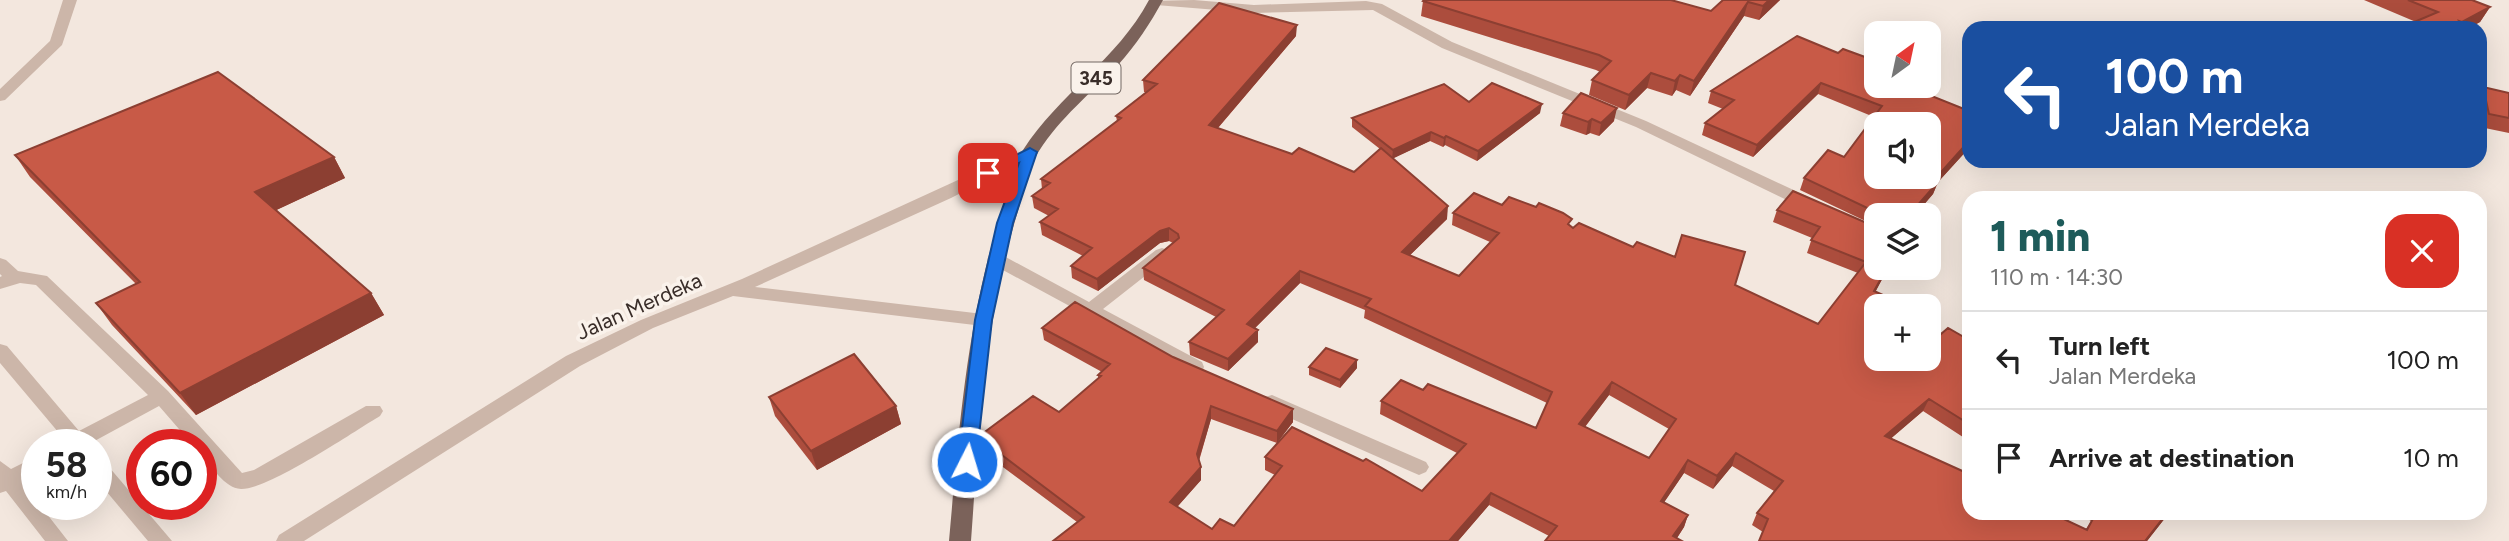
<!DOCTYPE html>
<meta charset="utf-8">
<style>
body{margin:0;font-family:Figtree,sans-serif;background:#f6f6f6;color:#222;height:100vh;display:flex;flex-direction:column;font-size:26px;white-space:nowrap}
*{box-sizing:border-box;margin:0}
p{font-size:23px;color:#767676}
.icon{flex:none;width:38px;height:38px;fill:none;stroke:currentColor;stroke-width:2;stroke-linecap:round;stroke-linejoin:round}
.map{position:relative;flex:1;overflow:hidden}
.drawer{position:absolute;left:1962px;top:191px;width:525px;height:329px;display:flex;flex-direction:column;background:#fff;border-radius:21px;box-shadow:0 7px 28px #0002}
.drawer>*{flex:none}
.top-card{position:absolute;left:1962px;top:21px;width:525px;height:147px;border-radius:21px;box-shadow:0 7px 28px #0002;background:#1a4fa0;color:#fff;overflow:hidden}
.needle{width:46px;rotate:33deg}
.fabs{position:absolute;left:1864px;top:21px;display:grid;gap:14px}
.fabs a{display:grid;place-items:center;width:77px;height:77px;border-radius:14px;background:#fff;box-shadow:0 7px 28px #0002;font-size:35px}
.speed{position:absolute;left:21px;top:429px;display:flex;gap:14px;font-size:35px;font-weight:700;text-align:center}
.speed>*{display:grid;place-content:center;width:91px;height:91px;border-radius:50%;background:#fff;box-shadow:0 7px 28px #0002;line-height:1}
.speed small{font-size:18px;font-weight:400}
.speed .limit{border:10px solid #d22;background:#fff;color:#111}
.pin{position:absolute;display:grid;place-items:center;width:60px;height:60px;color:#fff;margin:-30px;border-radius:14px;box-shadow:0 4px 10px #0006}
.me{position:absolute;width:77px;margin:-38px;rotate:5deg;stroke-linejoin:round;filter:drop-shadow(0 0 5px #0008)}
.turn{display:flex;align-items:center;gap:24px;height:147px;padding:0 28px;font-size:32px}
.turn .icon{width:91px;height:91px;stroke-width:2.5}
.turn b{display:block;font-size:49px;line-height:60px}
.round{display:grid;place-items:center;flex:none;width:74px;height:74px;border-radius:21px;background:#f6f6f6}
.head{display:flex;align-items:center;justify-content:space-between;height:119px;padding:0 28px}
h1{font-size:42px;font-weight:800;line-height:52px;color:#1e5b5a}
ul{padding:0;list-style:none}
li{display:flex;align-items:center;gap:21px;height:98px;padding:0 28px;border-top:2px solid #e0e0e0}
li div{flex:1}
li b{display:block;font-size:26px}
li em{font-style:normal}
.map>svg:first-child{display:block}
</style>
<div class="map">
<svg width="2509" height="541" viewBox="0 0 2509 541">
<rect width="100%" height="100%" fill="#f3e7de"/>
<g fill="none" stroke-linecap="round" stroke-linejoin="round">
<g fill="#ccb6a9" fill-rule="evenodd">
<polygon points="63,0 77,0 62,45 5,100 0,101 0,89 50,41"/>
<path d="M 0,258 L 6,260 L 18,271 L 47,276 L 168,391 L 242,473 L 254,470 L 366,406 L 380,406 L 383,411 L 380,416 C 353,432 268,490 241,489 C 224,488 212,466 201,454 L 201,444 L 192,444 L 159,406 L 89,444 L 61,444 L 64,439 L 0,363 L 0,344 L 7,346 L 79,431 L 148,395 L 36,285 L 20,283 L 0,289 L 0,277 L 2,276 L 0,274 Z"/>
<polygon points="37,456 37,474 22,482 68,541 45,541 6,491 0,493 0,461 11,469"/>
<polygon points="96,457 103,460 172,541 148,541 96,479"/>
</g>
<g fill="#ccb6a9" fill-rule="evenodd">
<polygon points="1194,0 1254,5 1366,1 1382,4 1452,42 1646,121 1815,200 1817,204 1809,209 1803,208 1636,127 1442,48 1373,10 1254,13 1156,5 1149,1"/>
<polygon points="1162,248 1168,250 1171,254 1168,258 1103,309 1202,362 1204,367 1202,372 1195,374 990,263 987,259 990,255 1002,255 1089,302 1156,250"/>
<polygon points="1272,395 1426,462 1429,467 1426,472 1419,475 1412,472 1265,407 1262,402 1265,397"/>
</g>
<polygon fill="#ccb6a9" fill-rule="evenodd" points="1030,147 1036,149 1038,152 1036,155 951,198 755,287 983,314 989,316 992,320 989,324 983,326 733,296 653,328 580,366 304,541 276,541 279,535 566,356 641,320 742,279"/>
<path fill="#7b625a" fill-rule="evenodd" d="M 1149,0 L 1163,0 C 1150,24 1136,45 1118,65 C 1091,93 1060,118 1039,151 C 1027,168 1024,191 1018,211 C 985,318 979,430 971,541 L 949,541 C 959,429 967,318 1002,210 C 1008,191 1012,168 1023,150 C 1059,94 1117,60 1149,0 Z"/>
</g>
<g fill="#ac4d3d" fill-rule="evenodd">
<polygon points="1723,0 1780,0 1759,20 1744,16 1690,96 1676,90 1672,96 1647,88 1625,110 1589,95 1592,80 1600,72 1596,70 1421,16 1423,1 1711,11"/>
<polygon points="2364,0 2472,0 2490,7 2480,22 2469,28 2400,28 2416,22"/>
<path d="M 1296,36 L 1218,128 L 1292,154 L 1354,172 L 1380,149 L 1352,127 L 1352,118 L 1469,102 L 1540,113 L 1477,161 L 1445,145 L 1443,147 L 1430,141 L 1393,158 L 1447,219 L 1410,255 L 1459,276 L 1490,242 L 1452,225 L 1453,213 L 1502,205 L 1571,226 L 1573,228 L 1633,247 L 1735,285 L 1818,324 L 1858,273 L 1807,253 L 1812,238 L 1773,222 L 1777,210 L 1793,191 L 1888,268 L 1875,292 L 1893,306 L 1941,334 L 1969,340 L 1969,441 L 1923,411 L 1891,438 L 2086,529 L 2091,521 L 2078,513 L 2169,513 L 2147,541 L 1759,541 L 1763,532 L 1752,525 L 1757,513 L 1774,491 L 1732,466 L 1713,489 L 1684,473 L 1664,502 L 1688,515 L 1684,527 L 1677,538 L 1549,536 L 1489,505 L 1458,541 L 1053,541 L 1077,522 L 980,450 L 978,437 L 1059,412 L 1098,379 L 1098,375 L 1102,372 L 1044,340 L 1042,328 L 1173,357 L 1293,409 L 1293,422 L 1277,443 L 1211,419 L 1199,461 L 1201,467 L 1201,480 L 1177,507 L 1212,529 L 1234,526 L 1275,475 L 1265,470 L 1265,457 L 1422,491 L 1457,453 L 1380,414 L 1381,401 L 1423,390 L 1536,428 L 1547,403 L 1364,318 L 1365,310 L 1300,283 L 1255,328 L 1258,342 L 1228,371 L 1190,355 L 1189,342 L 1216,317 L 1144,280 L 1143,268 L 1173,243 L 1169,241 L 1160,243 L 1098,291 L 1072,278 L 1071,266 L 1083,256 L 1042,235 L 1040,222 L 1049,216 L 1034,208 L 1032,196 L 1042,189 L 1041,179 L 1117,121 L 1116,116 L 1146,92 L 1144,92 L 1143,80 ZM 1609,395 L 1669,429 L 1649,458 L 1585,427 Z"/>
<polygon points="1797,36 1923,92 1969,111 1969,148 1938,182 1933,194 1915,215 1876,215 1876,226 1800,190 1804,178 1844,157 1874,117 1818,94 1753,157 1702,135 1705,123 1723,109 1708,103 1711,91"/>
<polygon points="2483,87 2509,93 2509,133 2480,127 2480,91"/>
<polygon points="1563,113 1614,121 1599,136 1590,133 1586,135 1560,126"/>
<polygon points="15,155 334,157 345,178 276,210 371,293 384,315 196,415 112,325 96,303 136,284 30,177"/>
<polygon points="1357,360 1357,368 1340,388 1309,375 1309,367"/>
<polygon points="769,397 896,406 901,424 817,470 775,416"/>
</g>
<g fill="#8c3f32">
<polygon points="1769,0 1780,0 1759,20 1763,6"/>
<polygon points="1748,2 1744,16 1690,96 1694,81"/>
<polygon points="2490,7 2480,22 2469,28 2458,28 2462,22"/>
<polygon points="1297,25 1296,36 1210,137 1209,125"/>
<polygon points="1651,73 1647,88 1625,110 1629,95"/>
<polygon points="1680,75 1676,90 1672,96 1675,81"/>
<polygon points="1821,83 1818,94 1753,157 1757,145"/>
<polygon points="1924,86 1926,86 1924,92 1915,103 1919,91"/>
<polygon points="1542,104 1540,113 1477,161 1478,151"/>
<polygon points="1617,108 1614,121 1599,136 1601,123"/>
<polygon points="1592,119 1590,133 1586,135 1588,122"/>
<polygon points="1431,132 1430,141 1392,159 1393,150"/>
<polygon points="1446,136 1445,145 1443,147 1444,138"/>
<polygon points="1969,141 1969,148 1929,192 1934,180"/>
<polygon points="334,157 345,178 268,214 255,192"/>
<polygon points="1938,182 1933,194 1915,215 1909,215"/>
<polygon points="1448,206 1447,219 1401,264 1402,252"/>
<polygon points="1169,228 1169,241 1160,243 1098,291 1097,279 1160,231"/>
<polygon points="1887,268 1888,268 1869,304 1874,291"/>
<polygon points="1300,271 1300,283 1247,336 1247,324"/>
<polygon points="371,293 384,315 196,415 180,393"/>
<polygon points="1258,330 1258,342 1228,371 1228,359"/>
<polygon points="1357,360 1357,368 1340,388 1340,380"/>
<polygon points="1612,382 1609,395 1577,437 1579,424"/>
<polygon points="1929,399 1923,411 1880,448 1885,436"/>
<polygon points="896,406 901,424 817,470 811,451"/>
<polygon points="1211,406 1211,419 1197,466 1197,454"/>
<polygon points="1293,409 1293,422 1277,443 1277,431"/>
<polygon points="1736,453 1732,466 1713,489 1717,476"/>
<polygon points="1688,460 1684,473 1657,513 1661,501"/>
<polygon points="1201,467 1201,480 1170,515 1170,502"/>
<polygon points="1491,493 1489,505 1458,541 1449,541"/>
<polygon points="2167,513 2169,513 2147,541 2145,541"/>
<polygon points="1688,515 1684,527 1675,541 1673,536"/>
</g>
<g fill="#c85a47" stroke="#8c3f32" stroke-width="2" fill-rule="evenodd">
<polygon points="1424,0 1671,0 1711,11 1723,0 1769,0 1763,6 1748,2 1694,81 1680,75 1675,81 1651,73 1629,95 1592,80 1611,61 1599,55 1423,1"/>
<polygon points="2408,0 2472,0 2490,7 2462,22 2459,21 2460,23 2450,28 2400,28 2438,12"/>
<path d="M 1219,3 L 1297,25 L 1209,125 L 1292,154 L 1299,148 L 1354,172 L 1381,148 L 1448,206 L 1402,252 L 1459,276 L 1499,233 L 1453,213 L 1474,193 L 1502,205 L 1509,197 L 1536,207 L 1539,203 L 1563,213 L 1572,219 L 1568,224 L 1573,228 L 1579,223 L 1633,247 L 1637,242 L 1675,257 L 1682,235 L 1745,252 L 1735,285 L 1818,324 L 1866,262 L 1811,240 L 1820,227 L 1777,210 L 1793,191 L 1876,227 L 1876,268 L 1887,268 L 1874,291 L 1896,301 L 1892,306 L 1893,306 L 1876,306 L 1876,359 L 1928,359 L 1928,327 L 1941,334 L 1948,328 L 1969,340 L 1969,424 L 1929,399 L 1885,436 L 1969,474 L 1969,513 L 2051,513 L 2087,530 L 2096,513 L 2167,513 L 2145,541 L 1759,541 L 1768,519 L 1757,513 L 1783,481 L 1736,453 L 1717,476 L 1688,460 L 1661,501 L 1688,515 L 1673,536 L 1682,541 L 1545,541 L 1557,526 L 1491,493 L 1449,541 L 1053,541 L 1084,517 L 978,437 L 1033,396 L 1059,412 L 1101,376 L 1098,375 L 1110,364 L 1042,328 L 1075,302 L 1173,357 L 1293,409 L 1277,431 L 1211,406 L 1197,454 L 1201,467 L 1170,502 L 1212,529 L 1220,519 L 1234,526 L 1282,466 L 1265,457 L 1292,427 L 1363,461 L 1366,459 L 1422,491 L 1466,444 L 1381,401 L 1401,380 L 1423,390 L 1428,384 L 1536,428 L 1552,392 L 1365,306 L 1371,299 L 1300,271 L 1247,324 L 1258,330 L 1228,359 L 1189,342 L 1224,310 L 1143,268 L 1179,238 L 1178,234 L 1169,228 L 1160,231 L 1097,279 L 1071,266 L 1092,248 L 1040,222 L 1058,209 L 1032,196 L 1050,183 L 1041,179 L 1121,118 L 1116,116 L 1157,84 L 1143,80 ZM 1612,382 L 1676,419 L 1649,458 L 1579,424 Z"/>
<path d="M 1797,36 L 1838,53 L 1843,49 L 1876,61 L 1876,86 L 1924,86 L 1919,91 L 1969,111 L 1969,141 L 1934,180 L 1938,182 L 1909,215 L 1882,215 L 1804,178 L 1828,150 L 1844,157 L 1882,106 L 1821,83 L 1757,145 L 1705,123 L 1734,100 L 1711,91 ZM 1876,124 L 1928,124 L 1928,177 L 1876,177 Z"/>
<polygon points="218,72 334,157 255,192 371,293 180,393 96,303 140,282 15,155"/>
<polygon points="1492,83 1542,104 1478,151 1446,136 1444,138 1431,132 1393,150 1352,118 1444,84 1469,102"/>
<polygon points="2483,87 2509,93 2509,118 2489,114"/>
<polygon points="1581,93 1617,108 1601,123 1592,119 1588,122 1563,113"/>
<polygon points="1326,348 1357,360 1340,380 1309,367"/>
<polygon points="854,354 896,406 811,451 769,397"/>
</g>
<polygon fill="#1a73e8" stroke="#114b97" stroke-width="2" points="1030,148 1037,152 1013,223 992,320 976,462 974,467 961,467 958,462 975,320 997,223 1019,163 988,177 980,173"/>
<g text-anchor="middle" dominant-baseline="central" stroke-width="7" stroke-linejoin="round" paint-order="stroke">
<rect fill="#faf2eb" stroke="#736863" stroke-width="2" x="1071.5" y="62.5" width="49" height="31" rx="5"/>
<g font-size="19" font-weight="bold" fill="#392d29">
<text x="1096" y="78">345</text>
</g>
<g font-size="21" fill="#392d29" stroke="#faf2eb">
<text transform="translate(639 306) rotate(-24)">Jalan Merdeka</text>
</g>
</g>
</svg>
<div class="fabs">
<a><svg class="needle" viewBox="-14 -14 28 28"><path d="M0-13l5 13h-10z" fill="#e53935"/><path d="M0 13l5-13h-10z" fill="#767676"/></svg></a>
<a><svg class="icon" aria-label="sound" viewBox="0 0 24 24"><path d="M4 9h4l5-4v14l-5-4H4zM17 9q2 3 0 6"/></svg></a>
<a><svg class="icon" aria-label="layers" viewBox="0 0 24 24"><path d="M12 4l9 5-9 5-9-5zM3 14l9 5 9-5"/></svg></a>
<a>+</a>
</div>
<div class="speed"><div>58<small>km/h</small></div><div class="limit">60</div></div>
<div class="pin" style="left:988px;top:173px;background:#d93025"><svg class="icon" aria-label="arrive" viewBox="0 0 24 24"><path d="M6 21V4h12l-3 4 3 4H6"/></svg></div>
<svg class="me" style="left:967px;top:462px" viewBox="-20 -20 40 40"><circle r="17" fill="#1a73e8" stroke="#fff" stroke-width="3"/><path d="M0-11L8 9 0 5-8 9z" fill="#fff"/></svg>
<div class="top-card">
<div class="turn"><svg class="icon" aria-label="left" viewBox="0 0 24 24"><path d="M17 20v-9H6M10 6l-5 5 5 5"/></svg><div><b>100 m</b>Jalan Merdeka</div></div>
</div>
<section class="drawer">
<div class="head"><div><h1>1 min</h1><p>110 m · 14:30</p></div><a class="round" style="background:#d93025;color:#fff"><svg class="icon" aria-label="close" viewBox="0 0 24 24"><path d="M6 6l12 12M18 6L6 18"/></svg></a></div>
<ul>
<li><svg class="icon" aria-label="left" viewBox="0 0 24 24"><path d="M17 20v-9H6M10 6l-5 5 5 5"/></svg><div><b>Turn left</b><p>Jalan Merdeka</p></div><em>100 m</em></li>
<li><svg class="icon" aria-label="arrive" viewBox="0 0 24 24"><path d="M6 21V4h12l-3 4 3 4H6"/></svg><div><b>Arrive at destination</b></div><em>10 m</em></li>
</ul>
</section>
</div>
